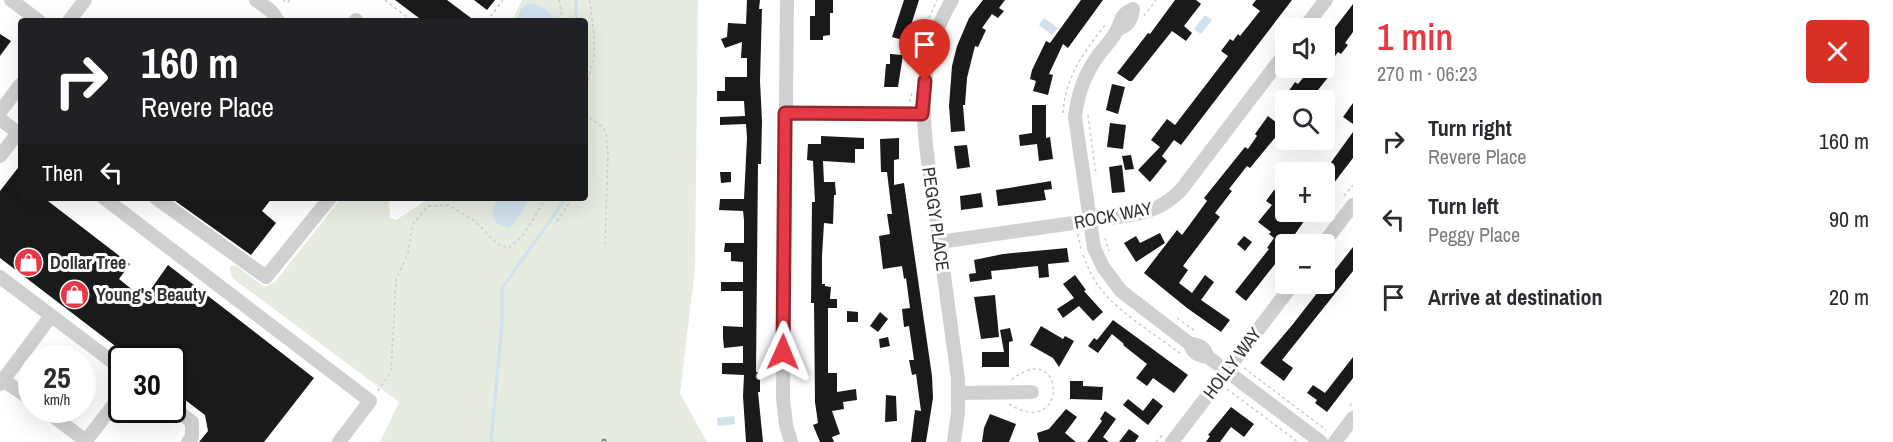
<!DOCTYPE html>
<meta charset="utf-8">
<style>
body{margin:0;font-family:"Archivo Narrow",sans-serif;background:#f7f7f7;color:#2b2b33;height:100vh;display:flex;flex-direction:column;font-size:22px;white-space:nowrap}
*{box-sizing:border-box;margin:0}
p{font-size:20px;color:#7c7c81}
.icon{flex:none;width:33px;height:33px;fill:none;stroke:currentColor;stroke-width:2;stroke-linecap:round;stroke-linejoin:round}
.map{position:relative;flex:1;overflow:hidden}
.drawer{display:flex;flex-direction:column;background:#fff;width:540px}
.drawer>*{flex:none}
.top-card{position:absolute;left:18px;top:18px;width:570px;height:183px;border-radius:6px;box-shadow:0 6px 24px #0002;background:#202124;color:#fff;overflow:hidden}
.tools{position:absolute;left:1275px;top:18px;display:grid;gap:12px}
.tools a{display:grid;place-items:center;width:60px;height:60px;border-radius:6px;background:#fff;box-shadow:0 6px 24px #0002;font-size:30px}
.speed{position:absolute;left:18px;top:345px;display:flex;gap:12px;font-size:30px;font-weight:700;text-align:center}
.speed>*{display:grid;place-content:center;width:78px;height:78px;border-radius:50%;background:#fff;box-shadow:0 6px 24px #0002;line-height:1}
.speed small{font-size:15px;font-weight:400}
.speed .limit{border:3px solid #111;border-radius:9px;background:#fff;color:#111}
.pin{position:absolute;display:grid;place-items:center;width:51px;height:51px;color:#fff;margin:-62px -26px;border-radius:50% 50% 50% 0;rotate:-45deg;box-shadow:0 0 6px #0007}
.pin .icon{rotate:45deg}
.me{position:absolute;width:66px;margin:-33px;rotate:1deg;stroke-linejoin:round;filter:drop-shadow(0 0 4px #0008)}
.turn{display:flex;align-items:center;gap:21px;height:126px;padding:0 24px;font-size:27px}
.turn .icon{width:78px;height:78px;stroke-width:2.5}
.turn b{display:block;font-size:42px;line-height:51px}
.then{display:flex;align-items:center;height:57px;padding:0 24px;background:#0003;gap:12px;font-size:22px}
.round{display:grid;place-items:center;flex:none;width:63px;height:63px;border-radius:6px;background:#f7f7f7}
.head{display:flex;align-items:center;justify-content:space-between;height:102px;padding:0 24px}
h1{font-size:36px;font-weight:600;line-height:45px;color:#e63946}
ul{padding:0;list-style:none}
li{display:flex;align-items:center;gap:18px;height:78px;padding:0 24px}
li div{flex:1}
li b{display:block;font-size:22px}
li em{font-style:normal}
main{display:flex;flex:1;min-height:0}
.map>svg:first-child{display:block}
</style>
<main>
<div class="map">
<svg width="1353" height="442" viewBox="0 0 1353 442">
<rect width="100%" height="100%" fill="#fff"/>
<polygon fill="#e6ecdf" points="522,0 698,0 695,269 680,393 707,442 380,442 399,402 232,278 230,267 235,265 265,287 275,282 341,198 389,198 390,218 396,220 430,198 585,198 585,21 512,21"/>
<g fill="#cfe2ee">
<path d="M 528,3 C 540,5 550,8 554,21 L 517,21 L 521,9 Z"/>
<polygon points="1205,15 1212,20 1201,34 1194,29"/>
<polygon points="1044,18 1058,28 1052,35 1039,25"/>
<polygon points="499,198 530,198 514,224 508,228 498,224 493,217 493,208"/>
<polygon points="734,416 735,424 718,426 717,418"/>
</g>
<g fill="none" stroke-linecap="round" stroke-linejoin="round">
<g stroke="#cfe2ee" stroke-width="3">
<polyline points="576,0 576,21"/>
<polyline points="491,442 502,323 502,288 566,198"/>
</g>
</g>
<g fill="#1a1a1a">
<polygon points="395,0 447,0 475,21 423,21"/>
<polygon points="474,0 495,0 487,10"/>
<polygon points="747,0 760,0 759,9 762,9 760,81 762,121 761,164 758,164 756,372 760,372 760,392 758,392 763,442 746,442 743,396 744,375 722,374 722,363 743,363 743,346 724,348 723,338 723,326 743,327 743,291 721,291 721,282 743,282 743,262 731,261 731,252 724,252 725,243 744,243 744,220 743,211 719,210 720,199 744,199 747,138 746,124 720,125 720,117 745,116 744,101 717,101 717,91 725,91 725,77 747,77 747,58 741,58 742,42 725,48 721,39 727,37 728,23 746,24"/>
<polygon points="815,0 833,0 833,13 830,13 830,35 823,36 823,40 810,40 810,16 815,16"/>
<polygon points="904,0 919,0 906,41 892,37"/>
<polygon points="983,0 1005,0 999,8 1004,11 998,18 992,14 982,28 986,30 978,47 975,46 967,78 965,105 963,105 965,131 951,132 949,106 952,66 957,46 969,18"/>
<polygon points="1081,0 1103,0 1068,48 1063,44 1049,74 1053,75 1048,95 1033,91 1036,81 1030,79 1032,70 1046,41 1050,43"/>
<polygon points="1175,0 1196,0 1201,4 1184,26 1192,33 1186,41 1172,31 1132,81 1129,81 1117,73 1148,33 1150,34"/>
<polygon points="1256,0 1292,0 1181,145 1174,140 1162,156 1167,161 1150,182 1138,170 1160,147 1151,140 1167,119 1175,125 1228,56 1221,51 1230,39 1233,41 1238,34 1240,36 1260,11 1252,5"/>
<polygon points="1353,4 1353,32 1345,43 1348,45 1341,54 1338,52 1326,68 1331,68 1327,73 1330,75 1310,100 1286,100 1286,111 1276,103 1286,91 1286,95 1295,82 1298,84 1308,72 1302,68 1324,68 1324,42"/>
<polygon points="0,34 11,41 0,56"/>
<polygon points="890,54 903,55 898,87 884,87 886,64 890,64"/>
<polygon points="1112,84 1125,87 1118,114 1106,110"/>
<polygon points="1353,103 1353,124 1343,117"/>
<polygon points="1032,105 1046,105 1046,138 1050,137 1053,159 1039,161 1037,144 1020,146 1019,135 1032,133"/>
<polygon points="1268,116 1283,128 1250,168 1247,166 1229,189 1232,191 1215,213 1220,217 1183,266 1188,270 1179,283 1192,293 1205,275 1214,282 1201,300 1230,320 1221,332 1187,308 1144,273 1177,230 1182,235 1207,201 1204,198 1245,147 1248,149 1257,136 1255,134"/>
<polygon points="1110,123 1126,125 1123,149 1107,147"/>
<polygon points="1353,132 1353,158 1324,196 1324,172"/>
<polygon points="821,136 864,138 864,149 855,149 855,163 823,161 824,182 835,182 836,195 834,195 833,224 824,223 822,256 822,284 825,284 825,286 831,287 830,299 837,299 837,308 828,308 828,373 837,373 837,392 856,389 857,400 843,402 844,409 832,411 840,434 832,437 834,442 820,442 813,425 818,423 815,402 814,303 811,303 812,202 815,202 813,161 807,160 808,144 821,144"/>
<polygon points="899,138 899,159 894,160 894,185 904,183 932,376 933,398 926,442 911,442 915,410 921,411 916,374 912,375 909,360 914,360 909,326 904,327 902,309 910,308 906,278 904,279 902,266 883,269 879,236 890,234 887,214 892,214 887,172 881,172 880,139"/>
<polygon points="967,145 970,167 957,169 954,146"/>
<polygon points="1131,155 1134,169 1125,170 1122,156"/>
<polygon points="21,164 21,198 44,198 130,264 119,279 144,299 168,265 314,378 264,442 199,442 208,431 205,415 172,390 172,358 131,358 0,258 0,191"/>
<polygon points="1122,165 1125,192 1112,193 1109,167"/>
<polygon points="720,172 731,172 731,182 721,183"/>
<polygon points="1051,181 1052,189 1044,190 1046,200 998,206 996,190"/>
<polygon points="1286,184 1286,212 1299,212 1307,217 1288,244 1286,244 1286,248 1275,264 1246,301 1235,292 1269,249 1267,248 1274,238 1269,234 1271,232 1258,222 1272,205 1266,201 1274,190 1279,193"/>
<polygon points="981,193 983,207 961,210 960,196"/>
<polygon points="171,198 272,198 262,211 276,223 251,255"/>
<polygon points="1160,233 1165,243 1136,262 1124,243 1136,236 1140,243"/>
<polygon points="1244,236 1252,242 1245,251 1237,244"/>
<polygon points="1353,247 1353,271 1282,360 1293,368 1284,381 1260,363 1293,324"/>
<polygon points="1067,248 1069,262 1048,264 1049,277 1039,278 1038,266 991,271 992,279 970,282 969,274 976,273 974,260 1003,254"/>
<polygon points="1075,275 1086,290 1084,291 1103,312 1093,321 1079,306 1063,318 1057,309 1074,298 1063,284"/>
<polygon points="995,295 999,337 981,339 974,297"/>
<polygon points="847,311 858,312 858,322 847,322"/>
<polygon points="880,312 888,319 878,332 870,326"/>
<polygon points="1113,320 1188,375 1174,393 1153,378 1147,386 1136,378 1147,364 1123,345 1124,344 1112,334 1098,353 1088,346 1094,338 1097,340"/>
<polygon points="1041,326 1063,339 1065,336 1074,341 1059,367 1053,358 1030,345"/>
<polygon points="1010,328 1013,341 1009,342 1009,367 982,367 982,352 1004,352 1000,330"/>
<polygon points="888,337 890,346 880,348 879,339"/>
<polygon points="1353,357 1353,378 1327,412 1315,403 1317,400 1307,393 1313,385 1325,393"/>
<polygon points="1070,381 1083,381 1083,386 1103,387 1102,400 1070,399"/>
<polygon points="886,395 896,396 897,421 885,422"/>
<polygon points="1153,398 1163,406 1148,425 1123,405 1128,399 1143,411"/>
<polygon points="1231,407 1254,424 1244,437 1231,427 1220,442 1206,442 1210,436 1208,435"/>
<polygon points="1066,409 1077,417 1065,433 1076,442 1039,442 1037,433 1049,429"/>
<polygon points="1105,411 1116,419 1103,437 1109,442 1087,442 1102,421 1100,419"/>
<polygon points="990,414 1016,424 1009,442 982,442 984,428"/>
<polygon points="1129,429 1139,436 1135,442 1119,442"/>
</g>
<g fill="none" stroke-linecap="round" stroke-linejoin="round">
<g stroke="#cdcdcd" stroke-width="1.5" stroke-dasharray="3 3" stroke-linecap="butt">
<polyline points="283,0 287,3 290,0"/>
<polyline points="385,0 412,21"/>
<polyline points="559,0 563,21"/>
<polyline points="590,0 594,37 594,58 587,85 587,116 603,127 606,133 608,154 605,248"/>
<polyline points="1144,16 1156,0"/>
<polyline points="929,18 937,0"/>
<polyline points="487,21 503,0"/>
<polyline points="1278,43 1286,33"/>
<polyline points="917,52 926,25"/>
<polyline points="910,102 912,92"/>
<path d="M 1063,113 C 1065,77 1084,52 1105,25"/>
<polyline points="1088,115 1096,175"/>
<polyline points="585,147 587,117"/>
<polyline points="1344,196 1353,185"/>
<polyline points="557,221 573,198"/>
<polyline points="1078,234 1081,250"/>
<polyline points="1105,238 1109,251"/>
<polyline points="1307,244 1312,238"/>
<path d="M 1083,255 C 1088,267 1092,278 1100,288 C 1120,314 1155,334 1181,354"/>
<polyline points="1324,261 1329,255"/>
<polyline points="1177,318 1195,331"/>
<polyline points="1244,368 1326,430"/>
<polyline points="1227,389 1298,442"/>
<polyline points="378,391 391,372 396,279 408,254 412,225 428,206 448,205 475,221 497,244 509,248 524,234 546,198"/>
<path d="M 1009,404 C 1070,442 1066,334 1010,381"/>
<polyline points="1350,406 1353,402"/>
<polyline points="1156,442 1162,435"/>
</g>
<g stroke="#d0d0d0" stroke-width="14">
<polyline points="11,0 39,21"/>
<polyline points="256,0 271,11 278,21"/>
<polyline points="787,0 783,398 786,425 791,442"/>
<path d="M 952,0 C 908,73 926,144 937,224 C 944,275 951,327 958,379 L 958,412 L 954,442"/>
<polyline points="69,21 85,0"/>
<polyline points="355,21 356,20"/>
<polyline points="1304,28 1326,0"/>
<path d="M 1118,29 C 1128,26 1132,20 1133,9 C 1119,16 1123,18 1117,30 C 1113,38 1106,46 1100,53 C 1085,73 1078,92 1075,117 L 1094,248 L 1103,267 L 1121,291 L 1190,344"/>
<polyline points="0,112 21,84"/>
<polyline points="785,113 922,114"/>
<polyline points="0,119 18,133"/>
<polyline points="0,156 18,133 21,134"/>
<polyline points="104,198 370,401 339,442"/>
<polyline points="156,198 266,277 330,198"/>
<path d="M 939,242 L 1130,215 C 1151,212 1166,205 1181,190 L 1286,52"/>
<polyline points="1323,244 1353,205"/>
<polyline points="0,277 122,369"/>
<path d="M 1208,357 C 1198,356 1193,353 1190,344 C 1200,344 1204,348 1208,357 L 1321,442"/>
<polyline points="3,380 32,400"/>
<polyline points="0,384 51,316"/>
<polyline points="959,393 1032,392"/>
<polyline points="172,407 192,422 192,437 188,442"/>
<polyline points="45,410 86,441"/>
<polyline points="85,442 122,394"/>
<polyline points="1172,442 1293,284"/>
<polyline points="1335,442 1353,418"/>
</g>
<defs>
<polyline id="rail" points="604,442 604,441"/>
</defs>
<use href="#rail" stroke="#888" stroke-width="5"/>
<use href="#rail" stroke="#fff" stroke-width="3" stroke-dasharray="9" stroke-linecap="butt"/>
</g>
<g fill="none" stroke-linecap="round" stroke-linejoin="round">
<defs>
<polyline id="route" points="783,352 785,113 922,114 925,81"/>
</defs>
<use href="#route" stroke="#96252e" stroke-width="15"/>
<use href="#route" stroke="#e63946" stroke-width="10"/>
</g>
<defs>
<symbol id="shop-disc" viewBox="-11 -11 22 22"><circle r="9.5" fill="#e63946" stroke="#fff"/><path d="M-5-2.5h2.3a2.7 3.5 0 0 1 5.4 0H5L5.5 6h-11ZM-1.5-2.5h3a1.5 2.3 0 0 0-3 0Z" fill="#fff"/></symbol>
</defs>
<g fill-rule="evenodd">
<use href="#shop-disc" x="12" y="246" width="33" height="33"/>
<use href="#shop-disc" x="58" y="278" width="33" height="33"/>
</g>
<g text-anchor="middle" dominant-baseline="central" stroke-width="6" stroke-linejoin="round" paint-order="stroke">
<g font-size="18" fill="#333" stroke="#fff">
<text transform="translate(1113 215) rotate(-11)">ROCK WAY</text>
<text transform="translate(936 219) rotate(82)">PEGGY PLACE</text>
<text transform="translate(1232 363) rotate(-53)">HOLLY WAY</text>
</g>
<g font-size="18" font-weight="bold" fill="#333" stroke="#fff" text-anchor="start">
<text x="50" y="262">Dollar Tree</text>
<text x="96" y="294">Young's Beauty</text>
</g>
</g>
</svg>
<div class="tools">
<a><svg class="icon" aria-label="sound" viewBox="0 0 24 24"><path d="M4 9h4l5-4v14l-5-4H4zM17 9q2 3 0 6"/></svg></a>
<a><svg class="icon" aria-label="search" viewBox="0 0 24 24"><circle cx="10" cy="10" r="6"/><path d="M15 15l6 6"/></svg></a>
<a>+</a>
<a>−</a>
</div>
<div class="speed"><div>25<small>km/h</small></div><div class="limit">30</div></div>
<div class="pin" style="left:925px;top:81px;background:#d93025"><svg class="icon" aria-label="arrive" viewBox="0 0 24 24"><path d="M6 21V4h12l-3 4 3 4H6"/></svg></div>
<svg class="me" style="left:783px;top:352px" viewBox="-20 -20 40 40"><path d="M0-17L14 15 0 8-14 15z" fill="#e63946" stroke="#fff" stroke-width="4"/></svg>
<div class="top-card">
<div class="turn"><svg class="icon" aria-label="right" viewBox="0 0 24 24"><path d="M7 20v-9h11M14 6l5 5-5 5"/></svg><div><b>160 m</b>Revere Place</div></div>
<div class="then">Then<svg class="icon" aria-label="left" viewBox="0 0 24 24"><path d="M17 20v-9H6M10 6l-5 5 5 5"/></svg></div>
</div>
</div>
<section class="drawer">
<div class="head"><div><h1>1 min</h1><p>270 m · 06:23</p></div><a class="round" style="background:#d93025;color:#fff"><svg class="icon" aria-label="close" viewBox="0 0 24 24"><path d="M6 6l12 12M18 6L6 18"/></svg></a></div>
<ul>
<li><svg class="icon" aria-label="right" viewBox="0 0 24 24"><path d="M7 20v-9h11M14 6l5 5-5 5"/></svg><div><b>Turn right</b><p>Revere Place</p></div><em>160 m</em></li>
<li><svg class="icon" aria-label="left" viewBox="0 0 24 24"><path d="M17 20v-9H6M10 6l-5 5 5 5"/></svg><div><b>Turn left</b><p>Peggy Place</p></div><em>90 m</em></li>
<li><svg class="icon" aria-label="arrive" viewBox="0 0 24 24"><path d="M6 21V4h12l-3 4 3 4H6"/></svg><div><b>Arrive at destination</b></div><em>20 m</em></li>
</ul>
</section>
</main>
